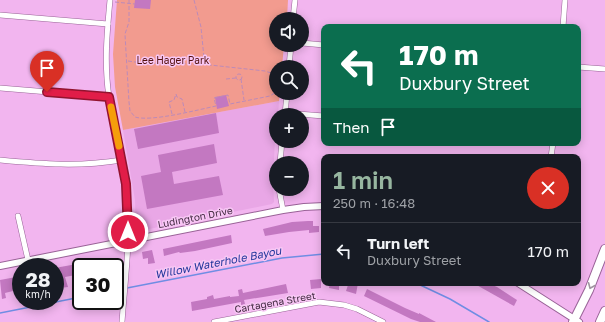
<!DOCTYPE html>
<meta charset="utf-8">
<style>
body{margin:0;font-family:"Golos Text",sans-serif;background:#20242c;color:#f1f3f6;height:100vh;display:flex;flex-direction:column;font-size:15px;white-space:nowrap}
*{box-sizing:border-box;margin:0}
p{font-size:13px;color:#9ea1a6}
.icon{flex:none;width:22px;height:22px;fill:none;stroke:currentColor;stroke-width:2;stroke-linecap:round;stroke-linejoin:round}
.map{position:relative;flex:1;overflow:hidden}
.drawer{position:absolute;left:321px;top:154px;width:260px;height:132px;display:flex;flex-direction:column;background:#171b24;border-radius:8px;box-shadow:0 2px 10px #0003}
.drawer>*{flex:none}
.top-card{position:absolute;left:321px;top:24px;width:260px;height:122px;border-radius:8px;box-shadow:0 2px 10px #0003;background:#0b6e4f;color:#fff;overflow:hidden}
.controls{position:absolute;left:269px;top:12px;display:grid;gap:8px}
.controls a{display:grid;place-items:center;width:40px;height:40px;border-radius:50%;background:#171b24;box-shadow:0 2px 10px #0003;font-size:20px}
.speed{position:absolute;left:12px;top:258px;display:flex;gap:8px;font-size:20px;font-weight:700;text-align:center}
.speed>*{display:grid;place-content:center;width:52px;height:52px;border-radius:50%;background:#171b24;box-shadow:0 2px 10px #0003;line-height:1}
.speed small{font-size:10px;font-weight:400}
.speed .limit{border:2px solid #111;border-radius:6px;background:#fff;color:#111}
.pin{position:absolute;display:grid;place-items:center;width:34px;height:34px;color:#fff;margin:-41px -17px;border-radius:50% 50% 50% 0;rotate:-45deg;box-shadow:0 0 4px #0007}
.pin .icon{rotate:45deg}
.me{position:absolute;width:44px;margin:-22px;rotate:0deg;stroke-linejoin:round;filter:drop-shadow(0 0 3px #0008)}
.turn{display:flex;align-items:center;gap:14px;height:84px;padding:0 12px;font-size:18px}
.turn .icon{width:52px;height:52px;stroke-width:2.5}
.turn b{display:block;font-size:28px;line-height:34px}
.then{display:flex;align-items:center;height:38px;padding:0 12px;background:#0003;gap:8px;font-size:15px}
.round{display:grid;place-items:center;flex:none;width:42px;height:42px;border-radius:21px;background:#20242c}
.overview{display:flex;align-items:center;justify-content:space-between;height:68px;padding:0 12px}
h1{font-size:24px;font-weight:600;line-height:30px;color:#97b6a0}
ul{padding:0;list-style:none}
li{display:flex;align-items:center;gap:12px;height:56px;padding:0 12px;border-top:1px solid #363941}
li div{flex:1}
li b{display:block;font-size:15px}
li em{font-style:normal}
.map>svg:first-child{display:block}
</style>
<div class="map">
<svg width="605" height="322" viewBox="0 0 605 322">
<rect width="100%" height="100%" fill="#f2b5ef"/>
<polygon fill="#e9a7e6" points="279,101 278,115 276,115 273,182 274,202 272,204 139,231 136,230 135,200 123,130"/>
<polygon fill="#f29b8f" points="117,0 288,0 287,19 276,19 276,45 284,45 282,67 276,67 276,93 280,93 279,101 123,130 115,87 113,54"/>
<g fill="none" stroke-linecap="round" stroke-linejoin="round">
<g stroke="#6f8de3" stroke-width="1.5">
<polyline points="416,283 450,299 489,322"/>
<polyline points="127,288 282,258 324,254"/>
<polyline points="115,290 123,289"/>
<polyline points="0,313 81,297"/>
</g>
</g>
<g fill="#c378c1">
<polygon points="135,0 151,0 150,9 134,8"/>
<polygon points="226,95 229,106 217,109 215,97"/>
<polygon points="216,113 219,133 138,149 134,129"/>
<polygon points="214,144 217,163 172,172 174,184 219,176 223,195 147,209 141,176 161,172 158,155"/>
<polygon points="308,221 313,221 313,226 319,226 319,232 309,233 309,230 289,232 265,236 263,229 292,222"/>
<polygon points="231,235 232,243 195,251 180,253 179,252 164,256 163,249"/>
<polygon points="152,250 155,263 148,264 148,258 143,259 142,252"/>
<polygon points="82,263 96,264 95,267 81,267 81,274 65,277 68,287 60,288 58,280 55,280 55,268"/>
<polygon points="21,275 21,289 5,293 6,298 2,299 0,280 16,277 15,276"/>
<polygon points="321,279 321,288 311,289 310,280"/>
<polygon points="330,283 339,283 339,290 329,288"/>
<polygon points="354,283 358,283 356,294 346,291 348,285 353,286"/>
<polygon points="473,283 488,283 497,287 517,300 514,306"/>
<polygon points="286,284 288,293 244,300 245,304 241,305 241,302 192,311 191,302 207,299 207,297 213,295 214,299 230,296 230,297 239,296 238,290 242,289 243,293"/>
<polygon points="367,289 405,308 419,314 419,313 436,322 420,322 411,319 364,296"/>
</g>
<g fill="none" stroke-linecap="round" stroke-linejoin="round">
<defs>
<g id="minor">
<path d="M 110,0 C 107,32 104,64 109,97 C 113,130 124,162 127,195 C 131,237 125,280 122,322"/>
<polyline points="0,15 108,24"/>
<polyline points="293,19 295,0"/>
<polyline points="563,27 565,0"/>
<polyline points="302,43 324,45"/>
<polyline points="289,67 291,45"/>
<polyline points="578,67 605,69"/>
<polyline points="0,88 109,97"/>
<polyline points="285,113 324,116"/>
<polyline points="285,115 287,93"/>
<polyline points="551,157 553,143"/>
<path d="M 0,160 C 43,164 79,167 122,160"/>
<polyline points="280,163 282,141"/>
<polyline points="279,189 283,210"/>
<polyline points="18,216 28,260"/>
<polyline points="214,322 319,302 344,305 357,309 383,322"/>
</g>
<g id="tertiary">
<polyline points="0,266 283,210 304,207 324,206"/>
<polyline points="518,283 579,322"/>
</g>
<g id="primary">
<polyline points="573,322 589,290 605,249"/>
<polyline points="600,322 605,311"/>
</g>
</defs>
<use href="#minor" stroke="#996297" stroke-width="6"/>
<use href="#tertiary" stroke="#996297" stroke-width="8"/>
<use href="#primary" stroke="#996297" stroke-width="10"/>
<g stroke="#bc8ab9" stroke-width="1" stroke-dasharray="4 2" stroke-linecap="butt">
<path d="M 129,0 L 129,22 L 125,34 L 126,52 L 129,102 L 130,111 L 135,117 C 151,122 197,110 216,106 L 214,98 L 228,95 L 230,104 L 270,96 L 276,92"/>
<polyline points="194,0 201,27 204,58 210,65 265,71 271,73 276,77"/>
<polyline points="115,2 135,4"/>
<polyline points="128,61 149,64 167,62 201,65 204,58"/>
<circle cx="239" cy="77" r="3"/>
<polyline points="226,79 236,78"/>
<polyline points="241,79 244,100"/>
<polyline points="172,114 169,102 174,100 176,94 177,97 182,99 185,112"/>
</g>
<use href="#minor" stroke="#fff" stroke-width="5"/>
<use href="#tertiary" stroke="#fff" stroke-width="6"/>
<use href="#primary" stroke="#fff" stroke-width="8"/>
</g>
<defs><path id="oneway-chevron" d="M-2-3.5L2.5 0L-2 3.5" fill="none" stroke-width="1.6" stroke-linecap="round" stroke-linejoin="round"/></defs>
<use stroke="#a094a0" href="#oneway-chevron" transform="translate(591 286) rotate(113)"/>
<g fill="none" stroke-linecap="round" stroke-linejoin="round">
<defs>
<polyline id="route" points="47,92 109,97 126,184 128,232"/>
</defs>
<use href="#route" stroke="#92132f" stroke-width="10"/>
<use href="#route" stroke="#e11d48" stroke-width="7"/>
<polyline stroke="#f59e0b" stroke-width="7" points="111,107 119,146"/>
</g>
<g text-anchor="middle" dominant-baseline="central" stroke-width="3" stroke-linejoin="round" paint-order="stroke">
<g font-size="10" fill="#54110d" stroke="#f8c7f5">
<text x="173" y="60">Lee Hager Park</text>
</g>
<g font-size="10" fill="#422a41" stroke="#f8c7f5">
<text transform="translate(195 217) rotate(-11)">Ludington Drive</text>
<text transform="translate(275 302) rotate(-10)">Cartagena Street</text>
</g>
<g font-size="11" font-style="italic" fill="#22379b" stroke="#f8c7f5">
<text transform="translate(218 262) rotate(-11)">Willow Waterhole Bayou</text>
</g>
</g>
</svg>
<div class="controls">
<a><svg class="icon" aria-label="sound" viewBox="0 0 24 24"><path d="M4 9h4l5-4v14l-5-4H4zM17 9q2 3 0 6"/></svg></a>
<a><svg class="icon" aria-label="search" viewBox="0 0 24 24"><circle cx="10" cy="10" r="6"/><path d="M15 15l6 6"/></svg></a>
<a>+</a>
<a>−</a>
</div>
<div class="speed"><div>28<small>km/h</small></div><div class="limit">30</div></div>
<div class="pin" style="left:47px;top:92px;background:#d93025"><svg class="icon" aria-label="arrive" viewBox="0 0 24 24"><path d="M6 21V4h12l-3 4 3 4H6"/></svg></div>
<svg class="me" style="left:128px;top:232px" viewBox="-20 -20 40 40"><circle r="17" fill="#e11d48" stroke="#fff" stroke-width="3"/><path d="M0-11L8 9 0 5-8 9z" fill="#fff"/></svg>
<div class="top-card">
<div class="turn"><svg class="icon" aria-label="left" viewBox="0 0 24 24"><path d="M17 20v-9H6M10 6l-5 5 5 5"/></svg><div><b>170 m</b>Duxbury Street</div></div>
<div class="then">Then<svg class="icon" aria-label="arrive" viewBox="0 0 24 24"><path d="M6 21V4h12l-3 4 3 4H6"/></svg></div>
</div>
<section class="drawer">
<div class="overview"><div><h1>1 min</h1><p>250 m · 16:48</p></div><a class="round" style="background:#d93025;color:#fff"><svg class="icon" aria-label="close" viewBox="0 0 24 24"><path d="M6 6l12 12M18 6L6 18"/></svg></a></div>
<ul>
<li><svg class="icon" aria-label="left" viewBox="0 0 24 24"><path d="M17 20v-9H6M10 6l-5 5 5 5"/></svg><div><b>Turn left</b><p>Duxbury Street</p></div><em>170 m</em></li>
</ul>
</section>
</div>
